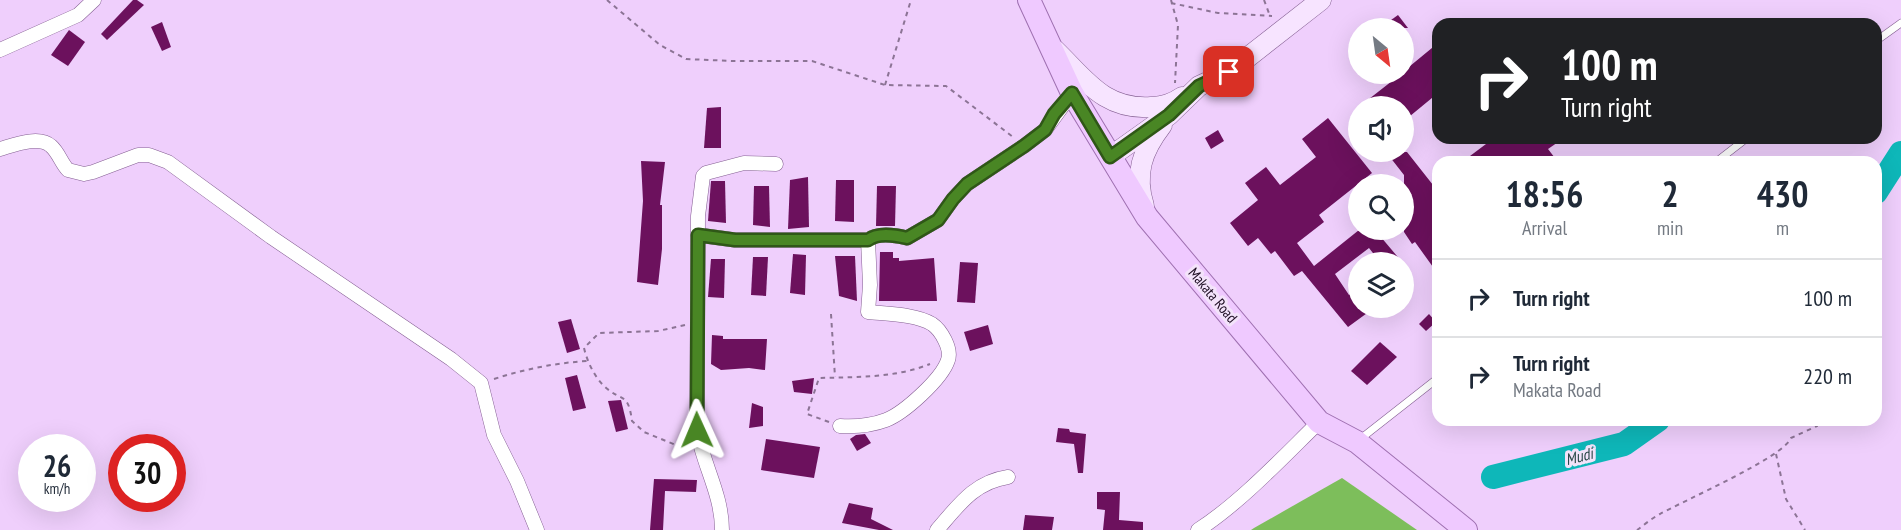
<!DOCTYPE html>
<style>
body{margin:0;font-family:"PT Sans Narrow",sans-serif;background:#f2f2f3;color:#1f2937;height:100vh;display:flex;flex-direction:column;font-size:22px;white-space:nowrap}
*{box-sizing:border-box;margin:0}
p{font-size:20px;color:#747a83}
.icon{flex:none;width:33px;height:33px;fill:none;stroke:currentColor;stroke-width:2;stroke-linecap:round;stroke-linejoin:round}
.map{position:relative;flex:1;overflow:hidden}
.sheet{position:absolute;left:1432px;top:156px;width:450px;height:270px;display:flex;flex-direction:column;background:#fff;border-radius:18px;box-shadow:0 6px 24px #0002}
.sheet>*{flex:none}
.hud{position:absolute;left:1432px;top:18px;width:450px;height:126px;border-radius:18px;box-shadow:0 6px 24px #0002;background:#202124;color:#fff;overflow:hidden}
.needle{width:39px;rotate:151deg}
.tools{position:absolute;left:1348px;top:18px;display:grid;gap:12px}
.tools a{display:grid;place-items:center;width:66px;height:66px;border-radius:50%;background:#fff;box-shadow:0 6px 24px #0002;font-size:30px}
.speed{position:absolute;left:18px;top:434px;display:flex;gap:12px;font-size:30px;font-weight:700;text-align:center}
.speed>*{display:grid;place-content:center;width:78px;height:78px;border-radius:50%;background:#fff;box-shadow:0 6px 24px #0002;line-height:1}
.speed small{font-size:15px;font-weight:400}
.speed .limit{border:9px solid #d22;background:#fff;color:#111}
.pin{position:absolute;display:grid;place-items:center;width:51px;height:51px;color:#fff;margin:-26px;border-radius:12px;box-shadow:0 3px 9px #0006}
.me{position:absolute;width:66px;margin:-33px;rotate:359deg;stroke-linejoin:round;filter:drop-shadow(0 0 4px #0008)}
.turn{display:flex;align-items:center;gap:21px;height:126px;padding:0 30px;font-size:27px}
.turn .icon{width:78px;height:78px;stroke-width:2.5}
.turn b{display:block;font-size:42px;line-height:51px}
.eta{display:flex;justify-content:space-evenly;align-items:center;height:102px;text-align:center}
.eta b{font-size:36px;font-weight:600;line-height:42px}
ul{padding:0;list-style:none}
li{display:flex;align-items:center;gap:18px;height:78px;padding:0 30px;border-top:2px solid #e0e1e3}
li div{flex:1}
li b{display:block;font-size:22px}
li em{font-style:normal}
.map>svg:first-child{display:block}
</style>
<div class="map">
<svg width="1901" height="530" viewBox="0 0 1901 530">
<rect width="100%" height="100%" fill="#efcffc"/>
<polygon fill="#7dbe5b" points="1342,478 1417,530 1251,530 1254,528"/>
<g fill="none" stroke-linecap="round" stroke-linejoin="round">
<g stroke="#0eb7b9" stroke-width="24">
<polyline points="1876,192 1901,153"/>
<polyline points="1493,477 1624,444 1658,420"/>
</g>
</g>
<g fill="#6c115d">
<polygon points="133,0 137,0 144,5 107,40 101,34"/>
<polygon points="1398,15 1408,28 1380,28"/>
<polygon points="162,22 171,47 162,51 151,27"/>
<polygon points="69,30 85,42 68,66 51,55"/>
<polygon points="1438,43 1438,93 1404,121 1404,106 1360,106 1401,74 1404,74 1404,71"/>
<polygon points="721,107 721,148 704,148 707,108"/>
<polygon points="1328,118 1372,173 1319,215 1324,222 1297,243 1314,266 1359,230 1375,230 1402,262 1380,262 1369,248 1335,274 1349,295 1354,292 1359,300 1359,308 1374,308 1348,327 1302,271 1294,276 1275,251 1271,254 1258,238 1248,246 1230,223 1258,200 1245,183 1266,167 1280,185 1316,157 1302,139"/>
<polygon points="1218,130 1224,141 1211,149 1205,138"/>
<polygon points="1494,138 1564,138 1548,149 1558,162 1462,162"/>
<polygon points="1386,152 1407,152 1433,185 1438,180 1438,274 1415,242 1412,244 1404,232 1404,175"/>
<polygon points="641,161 665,162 660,205 662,205 662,249 658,285 637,282 643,201"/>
<polygon points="808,177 809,227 788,229 790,180"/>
<polygon points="836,180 854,180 854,222 835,221"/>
<polygon points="711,181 725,181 726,223 708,221"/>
<polygon points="754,186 769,186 770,227 753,225"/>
<polygon points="877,186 896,186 895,226 876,226"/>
<polygon points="880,252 893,252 893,258 899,258 899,261 934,258 937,301 879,301"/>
<polygon points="793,254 806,255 805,295 790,293"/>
<polygon points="835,256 855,256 857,301 839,296"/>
<polygon points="753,257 768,257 766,296 751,295"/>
<polygon points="711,259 725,259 724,298 708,297"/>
<polygon points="960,262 978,263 975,303 957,302"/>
<polygon points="1429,314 1436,322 1426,331 1419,324"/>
<polygon points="571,319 580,349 567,353 558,322"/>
<polygon points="988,325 993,344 970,351 964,332"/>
<polygon points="712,335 723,336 723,339 767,339 765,370 749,368 721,370 711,364"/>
<polygon points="1380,342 1397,357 1367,385 1351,371"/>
<polygon points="577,375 586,408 573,411 565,378"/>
<polygon points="814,378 812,394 794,392 792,381"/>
<polygon points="621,400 628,429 616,432 608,401"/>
<polygon points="752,403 763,407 763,426 749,428"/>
<polygon points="1058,428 1069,429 1070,432 1086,434 1083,473 1078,473 1074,444 1056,442"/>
<polygon points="865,434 871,443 857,451 850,439 856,435"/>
<polygon points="766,439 820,447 814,478 761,470"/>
<polygon points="654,479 697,480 696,492 665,491 663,530 650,530"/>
<polygon points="1097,492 1120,492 1119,520 1143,522 1143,530 1103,530 1105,510 1097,509"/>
<polygon points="849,503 873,508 871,519 893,530 879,530 842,523"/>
<polygon points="1025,515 1054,517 1052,530 1023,530"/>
</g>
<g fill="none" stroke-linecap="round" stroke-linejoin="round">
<defs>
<g id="lane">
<polyline points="1876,41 1901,23"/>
<polyline points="1716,162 1747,138"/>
<polyline points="1359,440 1438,378"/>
</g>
<g id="street">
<polyline points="0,50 78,15 94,0"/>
<path d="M 0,149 C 14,145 39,135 51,146 C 59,153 61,163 68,170 L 84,174 L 93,172 L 138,155 L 149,155 L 168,162 L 271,237 L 451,359 L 481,383 L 494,435 L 517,481 L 537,530"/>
<path d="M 698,235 L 735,240 L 868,240 C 878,232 895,235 907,238 L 938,220 L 953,199 L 967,184 L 1024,146 L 1045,130 L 1072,93"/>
<path d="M 840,426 C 856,427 870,426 886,420 C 904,413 942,379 948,360 C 952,349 941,330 932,324 C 916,314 887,314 868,312 L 870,285 L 868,240"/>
<path d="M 722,530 C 722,494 703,465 697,430 L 698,216 L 703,176 L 706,173 L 744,163 L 776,164"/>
<path d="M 937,530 C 958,506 974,482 1008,477"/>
<path d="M 1198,530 C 1240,503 1283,457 1319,422"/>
</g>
<g id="secondary">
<path d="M 1055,50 C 1086,80 1104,110 1151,107 C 1164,106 1172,104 1182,97"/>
<polyline points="1110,157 1169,115 1199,86 1229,72 1321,0"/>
<path d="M 1144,206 C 1134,174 1142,151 1162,125"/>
</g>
<polyline id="primary" points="1029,0 1072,93 1147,217 1319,422 1357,442 1466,530"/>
</defs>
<use href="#lane" stroke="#845f92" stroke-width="8"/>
<use href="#street" stroke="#845f92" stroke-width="15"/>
<use href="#secondary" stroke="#845f92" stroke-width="21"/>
<use href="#primary" stroke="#9f70b1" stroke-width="24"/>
<g stroke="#8c7495" stroke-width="2" stroke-dasharray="4.5 4.5" stroke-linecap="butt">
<polyline points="607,0 660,45 686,59 733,61 812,61 885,85 946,86 1013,137"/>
<polyline points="1171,0 1178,25 1175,83"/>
<polyline points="1264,0 1270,16"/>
<polyline points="1171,3 1218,13 1272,16"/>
<polyline points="885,85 911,0"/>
<polyline points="831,314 835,377"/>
<path d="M 685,325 L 658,331 L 599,333 L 584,348 C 587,361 594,376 604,386 C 622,403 628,391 632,421 L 644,432 L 688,450"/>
<path d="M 494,379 C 525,369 555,363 587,361"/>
<polyline points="1876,399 1880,398"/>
<path d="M 829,422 L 807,414 L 819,378 C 857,377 895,378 930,364"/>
<polyline points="1776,454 1786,499 1805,530"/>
<path d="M 1637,530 C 1644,525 1652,518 1660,514 C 1683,501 1784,457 1791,438 L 1817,426 L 1820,420"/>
</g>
<use href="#lane" stroke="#fff" stroke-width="7"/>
<use href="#street" stroke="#fff" stroke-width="14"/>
<use href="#secondary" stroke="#f7e4ff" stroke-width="20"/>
<use href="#primary" stroke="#efc9ff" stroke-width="22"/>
</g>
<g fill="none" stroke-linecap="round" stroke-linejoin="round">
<defs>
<path id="route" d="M 697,430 L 698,235 L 735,240 L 868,240 C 878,232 895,235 907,238 L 938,220 L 953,199 L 967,184 L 1024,146 L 1045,130 L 1054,114 L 1072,93 L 1110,157 L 1169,115 L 1199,86 L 1229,72"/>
</defs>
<use href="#route" stroke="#2f5717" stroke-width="15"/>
<use href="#route" stroke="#498624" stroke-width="10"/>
</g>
<g text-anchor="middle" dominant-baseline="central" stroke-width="6" stroke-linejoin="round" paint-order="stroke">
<g font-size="15" fill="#1c0d21" stroke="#f3e3fa">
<text transform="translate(1213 295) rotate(50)">Makata Road</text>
</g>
<g font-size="16" font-style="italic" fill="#2b4949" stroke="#f3e3fa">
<text transform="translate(1579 456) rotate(-14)">Mudi</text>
</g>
</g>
</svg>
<div class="tools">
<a><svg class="needle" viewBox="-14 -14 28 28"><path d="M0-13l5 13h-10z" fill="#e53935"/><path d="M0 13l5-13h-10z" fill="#747a83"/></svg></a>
<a><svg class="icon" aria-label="sound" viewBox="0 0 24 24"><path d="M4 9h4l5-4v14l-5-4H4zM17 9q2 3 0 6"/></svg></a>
<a><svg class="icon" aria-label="search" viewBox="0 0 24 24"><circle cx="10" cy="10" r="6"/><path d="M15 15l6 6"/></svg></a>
<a><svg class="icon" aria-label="layers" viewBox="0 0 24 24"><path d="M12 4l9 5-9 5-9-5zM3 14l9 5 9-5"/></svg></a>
</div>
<div class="speed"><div>26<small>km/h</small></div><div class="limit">30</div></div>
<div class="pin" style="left:1229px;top:72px;background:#d93025"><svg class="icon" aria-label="arrive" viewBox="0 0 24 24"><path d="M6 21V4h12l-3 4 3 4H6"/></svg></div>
<svg class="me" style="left:697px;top:430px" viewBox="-20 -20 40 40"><path d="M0-17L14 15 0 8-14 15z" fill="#498624" stroke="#fff" stroke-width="4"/></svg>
<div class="hud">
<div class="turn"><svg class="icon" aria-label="right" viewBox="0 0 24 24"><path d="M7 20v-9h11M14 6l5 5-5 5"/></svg><div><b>100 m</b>Turn right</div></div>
</div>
<section class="sheet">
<div class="eta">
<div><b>18:56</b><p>Arrival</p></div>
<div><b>2</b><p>min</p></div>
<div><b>430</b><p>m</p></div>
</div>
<ul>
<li><svg class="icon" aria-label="right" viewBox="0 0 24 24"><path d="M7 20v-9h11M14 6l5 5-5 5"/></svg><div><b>Turn right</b></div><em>100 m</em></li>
<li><svg class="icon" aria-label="right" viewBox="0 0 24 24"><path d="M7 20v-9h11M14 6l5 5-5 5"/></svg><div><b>Turn right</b><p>Makata Road</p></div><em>220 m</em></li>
</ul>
</section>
</div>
